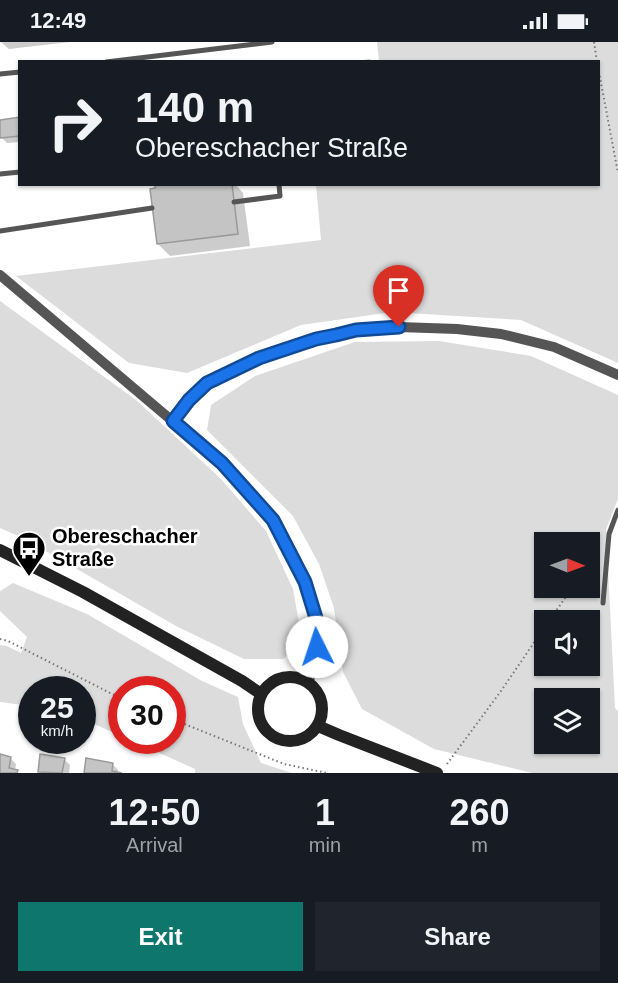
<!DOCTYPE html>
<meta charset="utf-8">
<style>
body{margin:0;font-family:Helvetica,sans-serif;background:#20242c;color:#f1f3f6;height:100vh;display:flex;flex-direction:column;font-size:22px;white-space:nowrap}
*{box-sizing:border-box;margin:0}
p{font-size:20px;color:#9ea1a6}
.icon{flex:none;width:33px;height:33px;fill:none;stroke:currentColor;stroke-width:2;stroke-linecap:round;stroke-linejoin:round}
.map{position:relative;height:731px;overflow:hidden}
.details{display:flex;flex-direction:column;background:#171b24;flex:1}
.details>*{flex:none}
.top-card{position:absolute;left:18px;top:18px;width:582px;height:126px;border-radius:0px;box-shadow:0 2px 4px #0004;background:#171b24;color:#f1f3f6;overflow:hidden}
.needle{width:39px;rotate:91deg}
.tools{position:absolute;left:534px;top:490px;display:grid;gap:12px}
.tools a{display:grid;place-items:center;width:66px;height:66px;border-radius:0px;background:#171b24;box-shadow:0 2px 4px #0004;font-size:30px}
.speed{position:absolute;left:18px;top:634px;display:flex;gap:12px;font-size:30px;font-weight:700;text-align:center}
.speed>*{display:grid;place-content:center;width:78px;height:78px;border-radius:50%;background:#171b24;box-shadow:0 2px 4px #0004;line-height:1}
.speed small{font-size:15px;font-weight:400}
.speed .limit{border:9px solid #d22;background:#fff;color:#111}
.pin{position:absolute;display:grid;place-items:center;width:51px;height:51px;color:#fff;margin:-62px -26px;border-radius:50% 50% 50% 0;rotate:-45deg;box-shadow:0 0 6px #0007}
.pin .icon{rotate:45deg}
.me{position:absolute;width:66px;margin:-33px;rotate:356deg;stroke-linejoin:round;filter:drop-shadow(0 0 4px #0008)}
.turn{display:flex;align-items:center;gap:21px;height:126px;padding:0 18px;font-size:27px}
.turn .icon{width:78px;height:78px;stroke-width:2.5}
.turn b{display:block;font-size:42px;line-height:51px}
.eta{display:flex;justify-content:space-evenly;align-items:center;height:102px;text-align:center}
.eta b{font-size:36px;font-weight:700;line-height:42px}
.button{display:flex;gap:12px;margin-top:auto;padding:12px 18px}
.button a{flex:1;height:69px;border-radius:0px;background:#0f766e;color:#fff;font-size:24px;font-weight:700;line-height:69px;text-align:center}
.button a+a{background:#20242c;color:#f1f3f6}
.status{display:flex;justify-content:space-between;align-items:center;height:42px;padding:0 30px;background:#171b24;direction:ltr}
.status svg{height:16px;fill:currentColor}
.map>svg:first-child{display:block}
</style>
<div class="status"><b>12:49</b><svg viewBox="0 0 49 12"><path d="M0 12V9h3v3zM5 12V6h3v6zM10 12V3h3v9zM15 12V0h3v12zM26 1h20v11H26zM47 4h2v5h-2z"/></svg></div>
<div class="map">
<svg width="618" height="731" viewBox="0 0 618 731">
<rect width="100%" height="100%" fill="#fff"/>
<g fill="#dcdcdc" fill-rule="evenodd">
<polygon points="377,0 618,0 618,321 521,278 392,270 301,283 187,331 129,321 16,234 321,198 316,143 598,142 598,20 379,19"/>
<polygon points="0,259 136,358 221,437 266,489 293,547 300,586 296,607 283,617 244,617 176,584 23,496 0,486"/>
<path d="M 439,299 L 531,314 L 618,353 L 618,457 L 606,487 L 615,666 L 618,669 L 618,731 L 532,731 L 434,707 L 362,667 L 343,630 L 334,566 L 319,522 L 293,474 L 207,388 L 211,363 L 255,334 L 355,300 ZM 544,501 L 590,501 L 590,546 L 544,546 ZM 544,579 L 590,579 L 590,624 L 544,624 ZM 544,657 L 590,657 L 590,702 L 544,702 Z"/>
<polygon points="13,541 87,572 202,639 238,655 243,682 261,721 292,731 195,731 195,727 133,699 172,699 172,648 122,648 121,694 83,677 82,648 32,648 31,664 0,660 0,603 7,604 21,611 27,595 0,569 0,549"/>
</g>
<g fill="#0003">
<polygon points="1,0 70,0 9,7"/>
<polygon points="370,17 372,20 351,20"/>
<polygon points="20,77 20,100 7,101 1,95 0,79"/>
<polygon points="156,142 235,142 243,151 250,204 170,214 158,202"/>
<polygon points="0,714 10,716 16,722 15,729 19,731 0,731"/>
<polygon points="64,717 70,723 69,731 41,731 39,729"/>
<polygon points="87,717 112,722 118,728 118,731 85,731"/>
</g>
<g fill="#c4c4c4" stroke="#999" stroke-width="1.5">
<polygon points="20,75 20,94 0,96 0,78"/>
<polygon points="155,142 232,142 238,192 157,202 150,147 155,146"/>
<polygon points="0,712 11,715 9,726 18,728 17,731 0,731"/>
<polygon points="40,712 65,716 62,731 38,730"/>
<polygon points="86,716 113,721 112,729 122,731 84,731"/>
</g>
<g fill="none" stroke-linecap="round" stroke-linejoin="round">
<g stroke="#777" stroke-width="2" stroke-dasharray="1.5 3" stroke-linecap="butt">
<polyline points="594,0 597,20"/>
<polyline points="598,25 618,131"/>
<polyline points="590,520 598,507"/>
<polyline points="549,579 572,546"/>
<polyline points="0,597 8,599 122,657"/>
<polyline points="172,677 284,722 327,731"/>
<polyline points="447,722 501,649 544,586"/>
</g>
<g stroke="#555" stroke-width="5">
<polyline points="106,20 272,0"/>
<polyline points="0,32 20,30"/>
<polyline points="0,132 20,130"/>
<polyline points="234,160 280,154 279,142"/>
<polyline points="0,189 152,166"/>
<polyline points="603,561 609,492 618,468"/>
</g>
<g stroke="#555" stroke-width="10">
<polyline points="0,233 222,421 273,478 305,540 316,576 317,605 313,628 308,640"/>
<polyline points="173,379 189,358 207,341 259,316 316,297 356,288 399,285 457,287 501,292 554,305 618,333"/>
</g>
<g stroke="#222" stroke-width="12">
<polyline points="0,508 83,550 242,639 261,652"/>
<circle cx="290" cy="667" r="32"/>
<polyline points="318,684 339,693 437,731"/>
</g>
</g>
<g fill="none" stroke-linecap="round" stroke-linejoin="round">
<defs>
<polyline id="route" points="317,605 316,576 305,540 273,478 222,421 173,379 189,358 207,341 259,316 316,297 336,293 356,288 399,285"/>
</defs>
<use href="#route" stroke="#114b97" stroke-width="15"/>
<use href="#route" stroke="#1a73e8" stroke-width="10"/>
</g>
<defs>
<symbol id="bus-pin" viewBox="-11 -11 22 30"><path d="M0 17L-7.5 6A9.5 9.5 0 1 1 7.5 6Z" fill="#000" stroke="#fff"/><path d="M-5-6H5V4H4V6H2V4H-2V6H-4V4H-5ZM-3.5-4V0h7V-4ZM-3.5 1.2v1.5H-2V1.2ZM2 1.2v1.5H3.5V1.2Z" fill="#fff"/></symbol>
</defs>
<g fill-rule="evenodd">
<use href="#bus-pin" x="10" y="487" width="38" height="52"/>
</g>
<g text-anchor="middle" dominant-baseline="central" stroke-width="5" stroke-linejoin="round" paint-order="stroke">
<g font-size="20" font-weight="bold" fill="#000" stroke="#fff" text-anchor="start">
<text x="52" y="494">Obereschacher<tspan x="52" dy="23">Straße</tspan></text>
</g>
</g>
</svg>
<div class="tools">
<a><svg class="needle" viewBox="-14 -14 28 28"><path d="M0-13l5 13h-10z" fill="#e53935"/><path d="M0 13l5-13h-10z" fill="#9ea1a6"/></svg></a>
<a><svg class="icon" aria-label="sound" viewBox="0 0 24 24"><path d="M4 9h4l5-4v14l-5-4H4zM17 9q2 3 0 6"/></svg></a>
<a><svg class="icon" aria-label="layers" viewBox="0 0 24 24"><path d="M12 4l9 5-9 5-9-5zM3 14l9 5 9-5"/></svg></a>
</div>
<div class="speed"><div>25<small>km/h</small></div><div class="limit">30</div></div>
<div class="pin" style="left:399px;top:285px;background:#d93025"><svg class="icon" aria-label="arrive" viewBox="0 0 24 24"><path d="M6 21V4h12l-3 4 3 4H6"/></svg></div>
<svg class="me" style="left:317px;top:605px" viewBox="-20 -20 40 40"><circle r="19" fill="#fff"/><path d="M0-13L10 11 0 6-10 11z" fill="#1a73e8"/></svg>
<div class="top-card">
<div class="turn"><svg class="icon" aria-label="right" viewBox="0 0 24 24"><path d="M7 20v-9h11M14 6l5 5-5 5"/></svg><div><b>140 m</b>Obereschacher Straße</div></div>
</div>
</div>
<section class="details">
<div class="eta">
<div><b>12:50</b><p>Arrival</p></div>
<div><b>1</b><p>min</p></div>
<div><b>260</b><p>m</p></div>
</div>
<div class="button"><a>Exit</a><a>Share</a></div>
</section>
